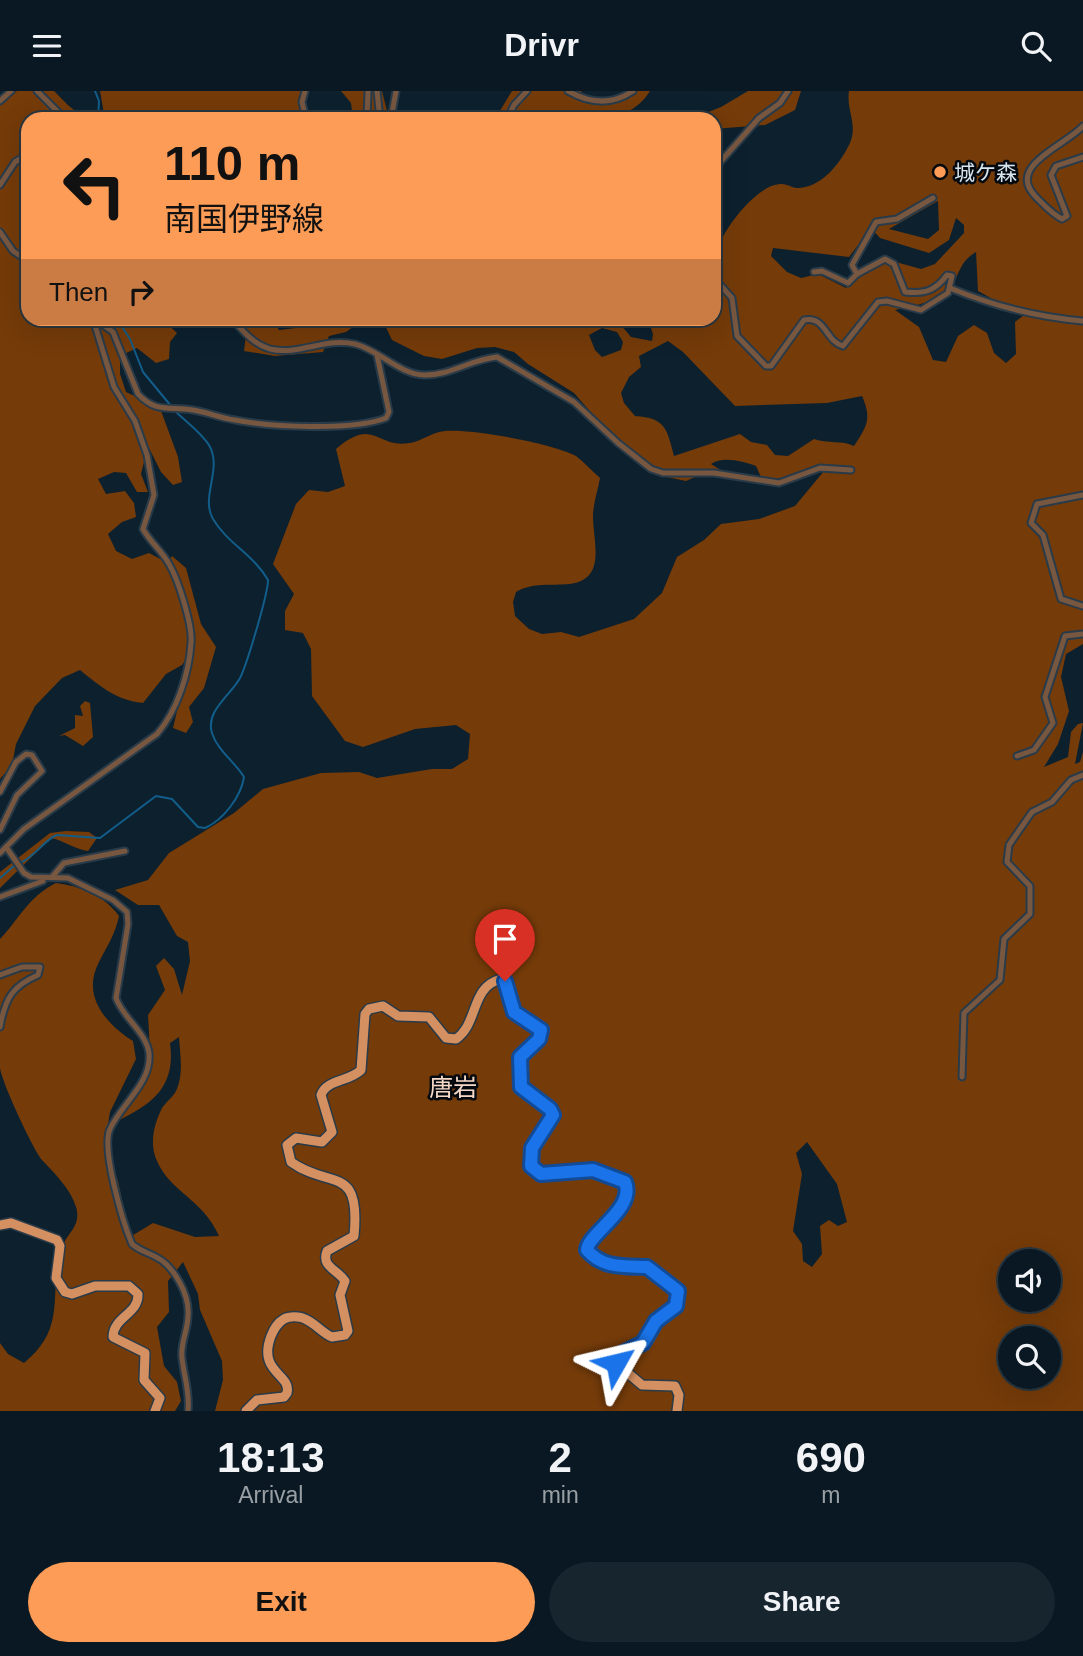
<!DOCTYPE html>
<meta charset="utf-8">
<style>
body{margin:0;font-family:Arial,"Noto Sans JP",sans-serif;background:#17252f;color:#f1f3f6;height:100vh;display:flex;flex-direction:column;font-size:26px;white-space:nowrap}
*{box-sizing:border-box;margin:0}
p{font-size:23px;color:#99a0a5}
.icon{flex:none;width:38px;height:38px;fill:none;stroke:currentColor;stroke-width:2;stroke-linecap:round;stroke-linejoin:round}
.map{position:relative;height:1320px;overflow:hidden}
.side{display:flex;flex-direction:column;background:#091822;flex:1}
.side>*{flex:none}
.guide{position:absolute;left:21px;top:21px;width:700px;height:214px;border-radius:21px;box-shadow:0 7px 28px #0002,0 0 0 2px #293740;background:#fd9c56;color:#111;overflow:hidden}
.tools{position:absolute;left:998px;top:1158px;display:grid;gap:14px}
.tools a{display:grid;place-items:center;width:63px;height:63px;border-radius:50%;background:#091822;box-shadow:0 7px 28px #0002,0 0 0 2px #293740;font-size:35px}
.pin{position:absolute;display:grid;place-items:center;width:60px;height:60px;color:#fff;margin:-72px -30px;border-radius:50% 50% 50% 0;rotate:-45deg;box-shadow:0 0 7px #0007}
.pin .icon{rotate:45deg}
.me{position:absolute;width:77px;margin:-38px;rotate:53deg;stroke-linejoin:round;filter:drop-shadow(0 0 5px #0008)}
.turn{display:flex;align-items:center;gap:24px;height:147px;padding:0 28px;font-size:32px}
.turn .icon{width:91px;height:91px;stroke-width:2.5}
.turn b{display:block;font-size:49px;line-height:60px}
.then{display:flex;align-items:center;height:66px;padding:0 28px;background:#0003;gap:14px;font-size:26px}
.eta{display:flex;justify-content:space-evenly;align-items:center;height:119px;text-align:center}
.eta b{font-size:42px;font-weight:700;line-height:49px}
.action{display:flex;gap:14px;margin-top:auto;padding:14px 28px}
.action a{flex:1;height:80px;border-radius:42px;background:#fd9c56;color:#111;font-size:28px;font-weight:700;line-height:80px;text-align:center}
.action a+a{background:#17252f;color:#f1f3f6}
header{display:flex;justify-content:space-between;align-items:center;height:91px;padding:0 28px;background:#091822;font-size:32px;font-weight:700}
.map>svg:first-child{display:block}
</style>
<header><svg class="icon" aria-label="menu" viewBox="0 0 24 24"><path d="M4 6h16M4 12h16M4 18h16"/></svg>Drivr<svg class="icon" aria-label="search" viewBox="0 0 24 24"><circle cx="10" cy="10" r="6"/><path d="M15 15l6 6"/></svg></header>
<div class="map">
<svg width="1083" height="1320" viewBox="0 0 1083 1320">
<rect width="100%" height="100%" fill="#0c202e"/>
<g fill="#753b09" fill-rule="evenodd">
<path d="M 17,0 L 54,0 C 69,15 82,32 104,23 L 100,0 L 302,0 L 300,13 L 306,28 L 28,28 L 28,228 L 162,228 L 177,242 L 170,251 L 169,268 L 156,272 L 137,257 L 120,265 L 120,283 L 126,301 L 160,317 L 178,366 L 182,391 L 173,394 L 161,381 L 148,355 L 141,383 L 148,401 L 137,401 L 126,382 L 114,381 L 98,388 L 106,403 L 125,400 L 134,412 L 136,426 L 122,431 L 108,443 L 116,460 L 132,468 L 149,462 L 168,472 L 172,465 L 186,477 L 201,533 L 216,556 L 204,597 L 189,616 L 193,631 L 186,642 L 173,637 L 191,561 L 182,574 L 166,583 L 143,612 C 116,609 101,596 80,579 L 62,587 L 35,615 L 16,653 L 12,674 L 0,688 L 0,10 Z"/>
<polygon points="341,0 382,0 389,28 353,28 351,12"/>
<path d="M 512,0 L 581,0 L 583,4 L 607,11 L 629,0 L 650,0 C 628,35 587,28 552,28 L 542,20 L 536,28 L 495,28 Z"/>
<polygon points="748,0 801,0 795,19 765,34 714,38 714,28 691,28 721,16"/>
<path d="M 849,0 L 1083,0 L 1083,553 L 1066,563 L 1061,586 L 1069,620 L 1058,653 L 1044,676 L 1068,666 L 1071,641 L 1078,633 L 1083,632 L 1075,673 L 1080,671 L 1083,661 L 1083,1320 L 215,1320 L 223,1289 L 222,1270 L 200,1219 L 198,1203 L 183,1171 L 168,1190 L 169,1221 L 157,1236 L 164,1275 L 177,1291 L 181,1310 L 175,1320 L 0,1320 L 0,1252 L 8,1263 L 24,1272 C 68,1236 48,1204 61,1159 C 66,1142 82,1136 76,1116 C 70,1097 55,1083 42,1069 C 33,1058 2,992 0,977 C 0,941 0,886 0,848 C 21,826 27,807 56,792 C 80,795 105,805 119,825 C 115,844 107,855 99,871 C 81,905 106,933 133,950 L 136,968 L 110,1021 L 104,1058 L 118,1090 L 130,1146 L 153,1132 L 195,1146 L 219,1145 C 203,1108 170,1101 157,1070 C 149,1053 154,1033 162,1017 C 166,1011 173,1006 176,1000 C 184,984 180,963 179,946 L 170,952 C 176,995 153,1013 117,1030 L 151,976 L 148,924 L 165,899 L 156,875 L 164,867 L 174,878 L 182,904 L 190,870 L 188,851 L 177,845 L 159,814 L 138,814 L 115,799 L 148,789 L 169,762 L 234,722 L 263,698 L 321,682 L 359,681 L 377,687 L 432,678 L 452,678 L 468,668 L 470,643 L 456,634 L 415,638 L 363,656 L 345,650 L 312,605 L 311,558 L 303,542 L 285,539 L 285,520 L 294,503 L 273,473 L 296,413 L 309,399 L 328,401 L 345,395 L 336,358 C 375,325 375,358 410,352 C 422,350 432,341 445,340 C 473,338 552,352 576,365 C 584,371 592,380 600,387 C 598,399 593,413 593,425 C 593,451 607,488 570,493 C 551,495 533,491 516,501 L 513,511 L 515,525 L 529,538 L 542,543 L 561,541 L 579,546 L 634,528 L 662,502 L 677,466 L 704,449 L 721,433 L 759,428 L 795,415 L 824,380 L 814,378 L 791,389 L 761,386 L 756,375 C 743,370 722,365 711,373 L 727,383 L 706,381 L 686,390 L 667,386 L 623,358 L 574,302 L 528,273 L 514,261 L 495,256 L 477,257 L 442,268 L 424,265 L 392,249 L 382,228 L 616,228 L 631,246 L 652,250 L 653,243 L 648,228 L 714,228 L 714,201 L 722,194 C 720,184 715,167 718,157 C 724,137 757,94 780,93 C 787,92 793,98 800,97 C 823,95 841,71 850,52 C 858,33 846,19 849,0 ZM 938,110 L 939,139 L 928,148 L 889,138 ZM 956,127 L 964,134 L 964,142 L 935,173 L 921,178 L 885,168 L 864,180 L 846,197 L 818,183 L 801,187 L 787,181 L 771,165 L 773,157 L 849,166 L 871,137 L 880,147 L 929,162 L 949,149 ZM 976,161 L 978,200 L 998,211 L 1025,218 L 1024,224 L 1015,231 L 1016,263 L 1006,272 L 994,262 L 987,242 L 974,234 L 958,245 L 946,271 L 933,269 L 919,236 L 895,219 C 912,215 940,211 951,196 C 960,182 960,170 976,161 ZM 602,237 L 617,241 L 623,251 L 621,259 L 602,266 L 595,259 L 589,244 ZM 668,250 L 683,261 L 735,315 L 827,312 L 862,305 C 872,328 867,335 854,355 C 842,349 828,353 814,348 L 788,365 L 775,364 L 767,354 L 751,351 L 740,343 L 674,365 C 667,338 666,327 635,325 L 624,312 L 621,302 L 629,286 L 641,276 L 639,265 ZM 807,1051 L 837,1093 L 847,1131 L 838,1135 L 829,1129 L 820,1135 L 822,1163 L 812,1176 L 803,1170 L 802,1153 L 793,1140 L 802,1083 L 796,1062 ZM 1010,1171 L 1048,1171 L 1048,1209 L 1010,1209 ZM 1010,1248 L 1048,1248 L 1048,1286 L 1010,1286 Z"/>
<polygon points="248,228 282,228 276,234 279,239 320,234 324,228 364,228 346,241 329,245 323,261 275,265 244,260"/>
<polygon points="85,610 90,612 93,646 83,655 65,644 59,645 75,637 75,624 83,625 80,615"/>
<path d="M 66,740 L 89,741 L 97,747 L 88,760 C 74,758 65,750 51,747 L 0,797 L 0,781 L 50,742 Z"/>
</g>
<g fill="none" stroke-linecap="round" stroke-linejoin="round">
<g stroke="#125d89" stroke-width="2">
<polyline points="95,0 99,10 98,28"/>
<polyline points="117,228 130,248 143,281 171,315"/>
<path d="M 20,772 C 36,765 45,748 57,744 L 100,747 L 156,705 L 172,708 L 198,736 L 205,737 C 223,729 241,706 244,686 C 235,671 217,659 212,642 C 205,620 231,604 240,587 C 247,573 268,503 268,489 C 254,464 227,452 213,428 C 200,406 223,378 209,354 C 200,340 186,331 174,319"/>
<polyline points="0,787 15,774"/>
</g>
<defs>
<g id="street">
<polyline points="37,0 60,23 60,28"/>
<polyline points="305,0 302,11 306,28"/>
<polyline points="377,0 380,28"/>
<path d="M 568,0 C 589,12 611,15 633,0"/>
<polyline points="0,10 11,0"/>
<polyline points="367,28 368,0"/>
<polyline points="391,28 396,0"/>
<polyline points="507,28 514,14 527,0"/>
<path d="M 1083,35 C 1065,55 1005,75 1036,106 C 1044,114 1052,123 1062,128 L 1067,125 L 1051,84 L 1056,75 L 1083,66"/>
<polyline points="714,78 759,27 780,12 788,0"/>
<polyline points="0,94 15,71 28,63"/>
<polyline points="0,141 13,160 28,170"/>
<polyline points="814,181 822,180 848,192 857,183"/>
<path d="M 714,187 L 732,207 L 737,245 L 766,275 L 771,275 L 804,229 C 825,224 826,251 843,255 L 878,211 L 887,210 L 921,219 L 948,202 L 952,185 L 947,184 C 935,200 925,203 905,201 L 894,173 L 885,168 L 857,183 L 852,174 L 876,131 L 897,128 L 933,107"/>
<path d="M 950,197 C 993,215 1036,226 1083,230"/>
<path d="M 95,228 L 113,241 L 138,303 C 157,323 170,315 193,319 C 207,321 220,327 235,329 C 270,336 353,340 386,327 L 389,321 L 377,264"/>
<path d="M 232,228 C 243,240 253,253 270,258 C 298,265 326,246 355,253 C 379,259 399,283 424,284 C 449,285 472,268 497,266 L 574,311 L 618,352 L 651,378 L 663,382 L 714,382 L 779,392 L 820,377 L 851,379"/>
<polyline points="1083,404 1037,413 1031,432 1043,444 1061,508 1083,515"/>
<polyline points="1017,665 1034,659 1053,632 1045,606 1065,545 1083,543"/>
<polyline points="0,701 16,671 26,663 32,664 42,680 17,704 0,739"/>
<path d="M 6,756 L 24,782 L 31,786 L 68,787 L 113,809 L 127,821 L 128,833 L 116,907 C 123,927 146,941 149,962 C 152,992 121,1013 110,1038 C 101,1058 123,1132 132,1153 C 140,1160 147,1161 156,1166 C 174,1175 190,1204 188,1225 C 188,1239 180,1253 182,1267 C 184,1286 190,1300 188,1320"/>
<path d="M 0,762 L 24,738 L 157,643 C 177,620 189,583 191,552 C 193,535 178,488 169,473 C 162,460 150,451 143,438 L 154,404 L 147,364 L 135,330 L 114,296 L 93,228"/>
<polyline points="52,786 64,772 125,760"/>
<polyline points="0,806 43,790"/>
<path d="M 0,884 L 22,876 L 40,876 L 38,884 C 12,895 5,908 0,936"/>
<polyline points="962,986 964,922 1000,889 1004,848 1030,823 1030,795 1007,771 1009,754 1032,721 1052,711 1071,689 1083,684"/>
</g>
<g id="primary">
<path d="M 0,1134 L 11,1132 L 57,1149 L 60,1155 L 56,1187 L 65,1201 L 72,1203 L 95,1195 L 129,1195 L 138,1203 C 139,1223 113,1226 113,1246 L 145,1262 L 144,1289 L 160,1307 L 155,1320"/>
<path d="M 246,1320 L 257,1309 L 284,1306 L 287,1302 C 292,1283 257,1282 271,1245 C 274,1238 277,1232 284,1228 C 289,1225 300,1225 305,1228 C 315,1232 322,1242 332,1246 L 345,1244 L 348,1240 L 340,1204 L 345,1190 C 337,1178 321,1176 327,1160 L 354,1145 C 361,1072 330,1099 291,1071 L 287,1054 L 296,1047 L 322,1051 L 332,1041 L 321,1004 C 327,988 349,991 361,979 L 365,923 L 369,918 L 383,915 L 398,925 L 429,926 L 446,947 L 456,948 C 479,932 470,896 501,888 L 509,894 L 514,921 L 541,939 L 539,948 L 520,966 L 521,996 L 550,1018 L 553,1024 L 532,1057 L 531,1075 L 541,1083 L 593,1079 L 625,1091 C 637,1118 588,1142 587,1159 C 603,1178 625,1175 647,1176 L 678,1201 L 676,1215 L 656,1230 L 643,1252 L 623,1262 L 616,1272 L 642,1294 L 675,1295 L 679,1304 L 677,1320"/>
</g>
</defs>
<use href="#street" stroke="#293b49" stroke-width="9"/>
<use href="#primary" stroke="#293b49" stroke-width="12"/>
<use href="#street" stroke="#785741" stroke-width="5"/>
<use href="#primary" stroke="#d59061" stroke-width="9"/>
</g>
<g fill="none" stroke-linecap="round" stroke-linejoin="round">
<defs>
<path id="route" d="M 505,890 L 514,921 L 541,939 L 539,948 L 520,966 L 521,996 L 550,1018 L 553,1024 L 532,1057 L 531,1075 L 541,1083 L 593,1079 L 625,1091 C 636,1118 588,1142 587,1159 C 603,1178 625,1175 647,1176 L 678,1200 L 676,1215 L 656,1230 L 643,1252 L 623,1262 L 616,1272"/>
</defs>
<use href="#route" stroke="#114b97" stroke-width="18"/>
<use href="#route" stroke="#1a73e8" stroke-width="12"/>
</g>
<circle fill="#fd9c56" stroke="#03090f" stroke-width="2.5" cx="940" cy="81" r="7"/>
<g text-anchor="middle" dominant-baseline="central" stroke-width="5" stroke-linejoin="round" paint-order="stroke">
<g font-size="21" fill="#d8e4ee" stroke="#03090f" text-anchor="start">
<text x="954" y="81">城ケ森</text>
</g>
<g font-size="24" fill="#f5d9c6" stroke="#03090f">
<text x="453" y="996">唐岩</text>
</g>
</g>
</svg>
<div class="tools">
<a><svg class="icon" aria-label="sound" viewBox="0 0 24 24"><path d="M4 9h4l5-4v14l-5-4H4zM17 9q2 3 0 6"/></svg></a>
<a><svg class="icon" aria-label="search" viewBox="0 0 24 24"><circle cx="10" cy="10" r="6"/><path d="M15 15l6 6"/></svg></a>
</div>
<div class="pin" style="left:505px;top:890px;background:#d93025"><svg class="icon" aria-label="arrive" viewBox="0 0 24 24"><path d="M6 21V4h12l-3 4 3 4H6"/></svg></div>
<svg class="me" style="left:616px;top:1272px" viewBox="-20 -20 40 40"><path d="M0-17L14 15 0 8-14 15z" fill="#1a73e8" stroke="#fff" stroke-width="4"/></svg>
<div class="guide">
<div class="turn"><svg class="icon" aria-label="left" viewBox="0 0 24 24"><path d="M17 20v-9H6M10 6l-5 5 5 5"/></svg><div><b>110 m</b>南国伊野線</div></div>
<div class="then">Then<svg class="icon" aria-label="right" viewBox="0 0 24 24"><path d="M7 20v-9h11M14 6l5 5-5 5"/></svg></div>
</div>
</div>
<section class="side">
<div class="eta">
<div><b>18:13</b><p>Arrival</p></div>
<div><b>2</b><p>min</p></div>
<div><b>690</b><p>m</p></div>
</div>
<div class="action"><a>Exit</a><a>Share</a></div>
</section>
